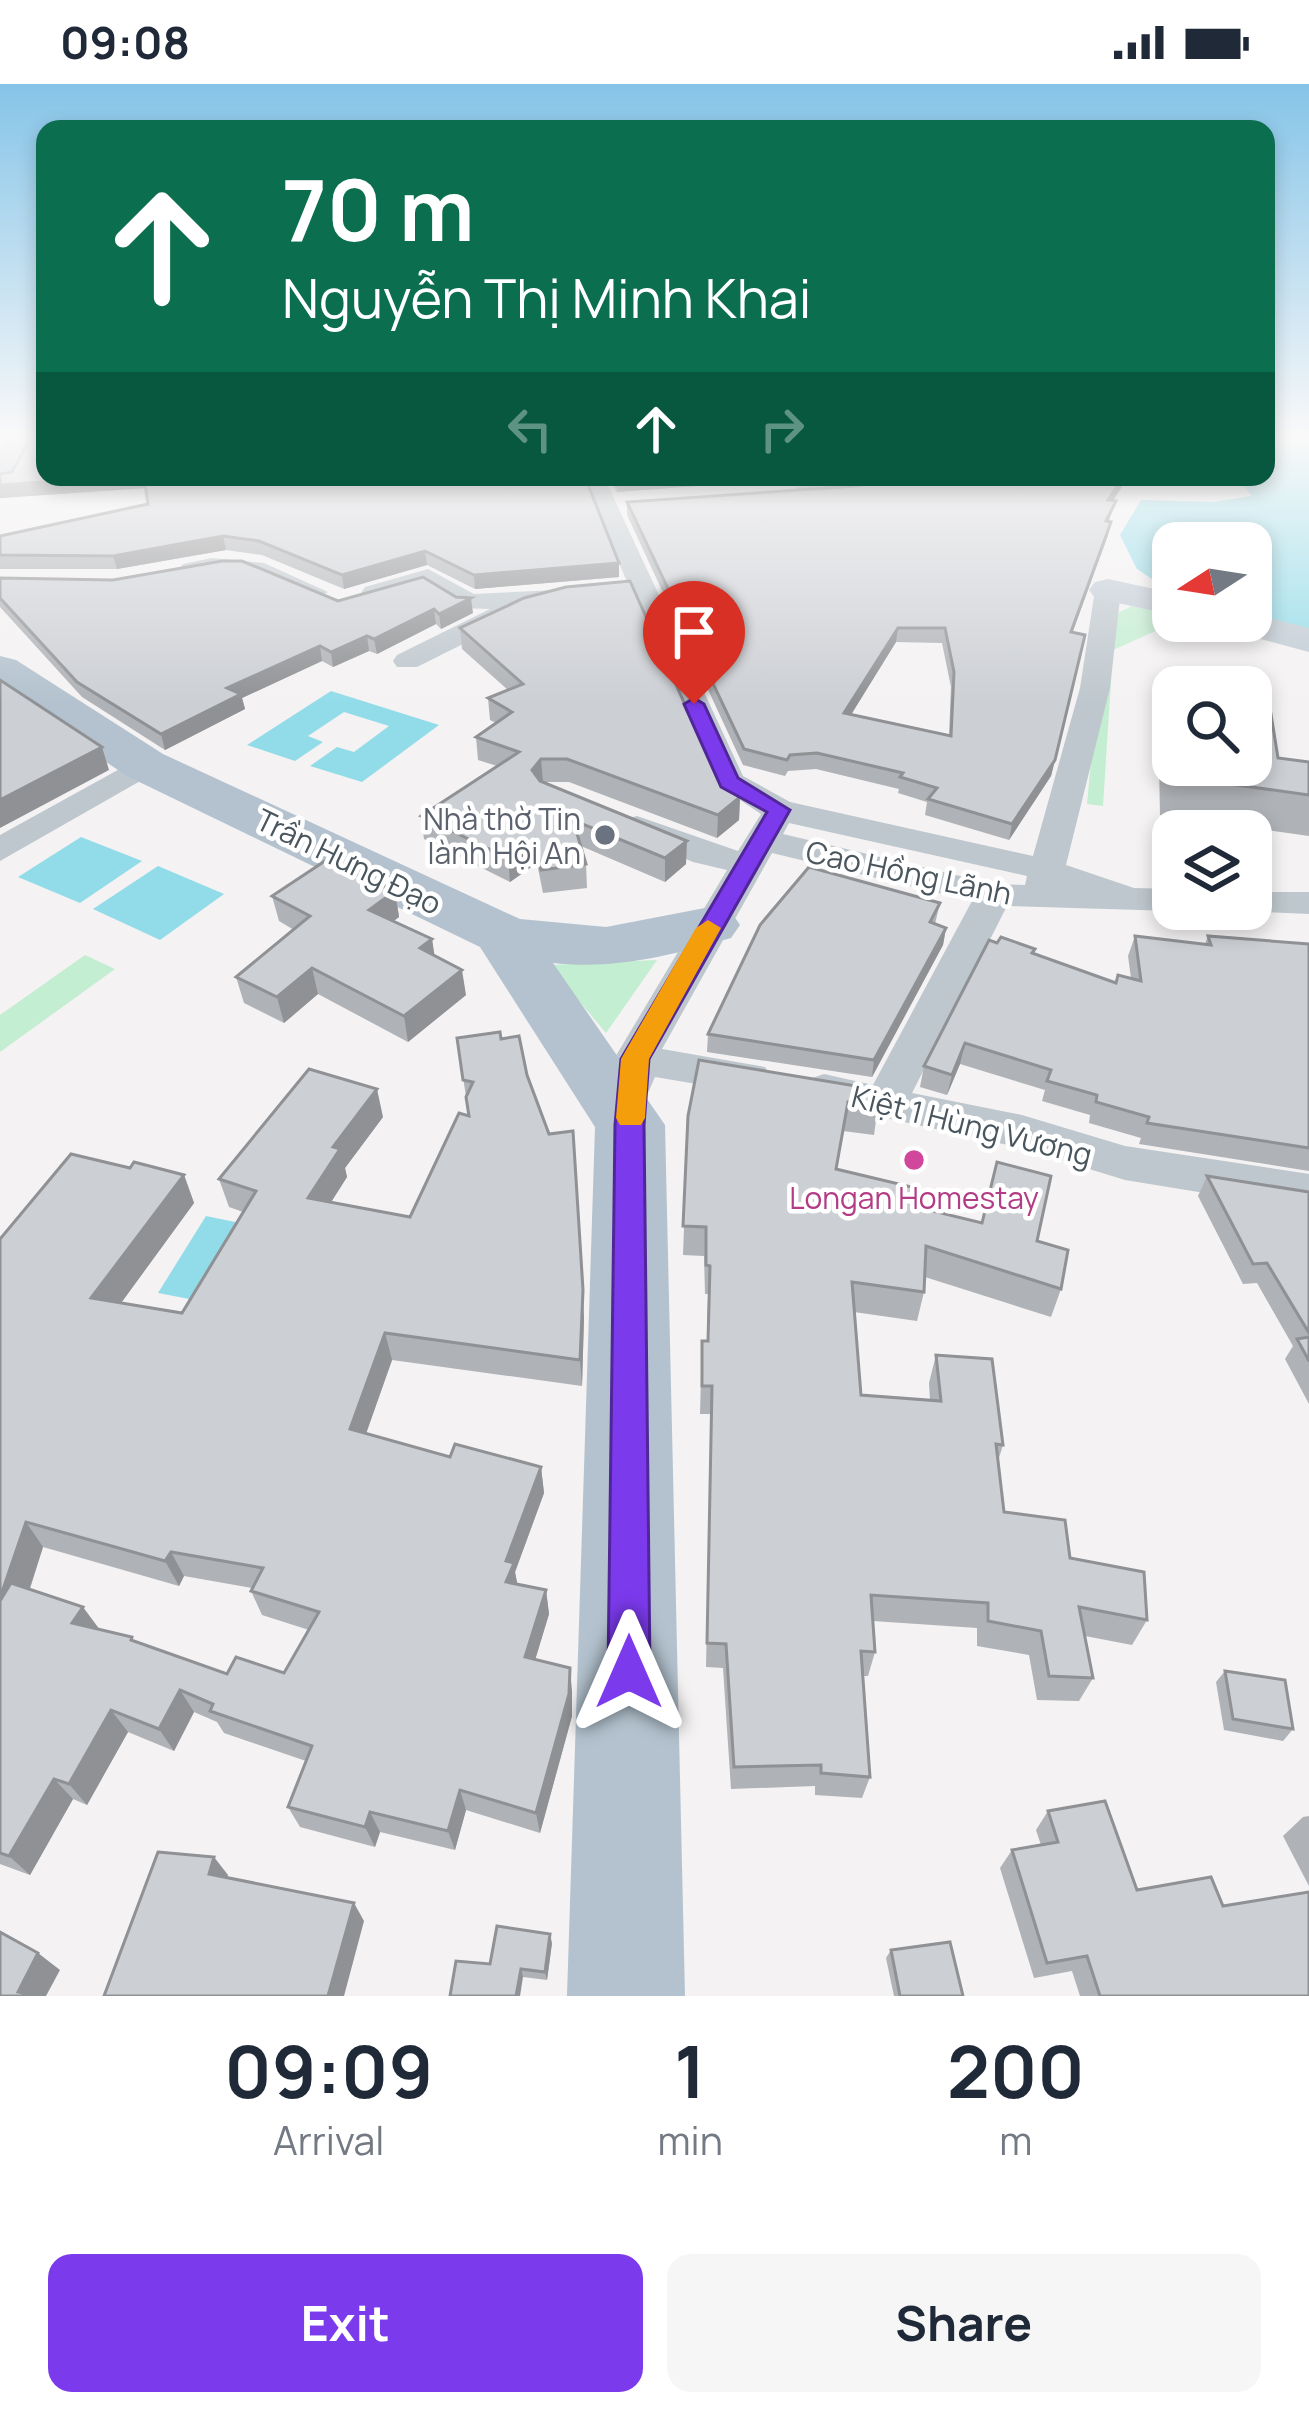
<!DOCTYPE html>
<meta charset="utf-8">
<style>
body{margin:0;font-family:Manrope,sans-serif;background:#f6f6f7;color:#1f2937;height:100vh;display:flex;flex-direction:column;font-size:45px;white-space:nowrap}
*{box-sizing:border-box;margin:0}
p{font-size:39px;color:#747a83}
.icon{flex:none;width:66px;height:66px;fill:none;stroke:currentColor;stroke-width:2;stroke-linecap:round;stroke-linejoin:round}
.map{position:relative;height:1912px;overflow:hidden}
.details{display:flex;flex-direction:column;background:#fff;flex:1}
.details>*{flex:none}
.top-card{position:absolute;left:36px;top:36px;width:1239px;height:366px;border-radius:24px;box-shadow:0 6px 18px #0003;background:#0b6e4f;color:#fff;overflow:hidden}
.needle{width:78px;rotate:258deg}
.fabs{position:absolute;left:1152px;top:438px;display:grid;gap:24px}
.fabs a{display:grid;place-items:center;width:120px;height:120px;border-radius:24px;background:#fff;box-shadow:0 6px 18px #0003;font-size:60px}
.pin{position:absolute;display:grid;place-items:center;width:102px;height:102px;color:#fff;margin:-123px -51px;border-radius:50% 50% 50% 0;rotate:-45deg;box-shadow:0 0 12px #0007}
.pin .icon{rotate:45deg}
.me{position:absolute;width:132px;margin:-66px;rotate:0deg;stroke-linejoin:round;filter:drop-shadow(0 0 9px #0008)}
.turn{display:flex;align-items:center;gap:42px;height:252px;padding:0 48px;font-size:54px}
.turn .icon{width:156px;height:156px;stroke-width:2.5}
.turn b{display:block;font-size:84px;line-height:102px}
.lanes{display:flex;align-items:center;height:114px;padding:0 48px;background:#0003;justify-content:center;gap:60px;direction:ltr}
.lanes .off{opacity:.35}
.eta{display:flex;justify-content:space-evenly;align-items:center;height:204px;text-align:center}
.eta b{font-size:72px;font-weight:700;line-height:84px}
.action{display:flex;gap:24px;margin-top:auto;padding:24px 48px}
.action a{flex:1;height:138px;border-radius:24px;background:#7c3aed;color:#fff;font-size:48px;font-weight:700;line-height:138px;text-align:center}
.action a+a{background:#f6f6f7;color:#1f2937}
.status{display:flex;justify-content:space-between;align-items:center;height:84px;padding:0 60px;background:#fff;direction:ltr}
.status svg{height:33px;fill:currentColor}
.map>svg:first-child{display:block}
</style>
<div class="status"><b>09:08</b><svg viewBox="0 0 49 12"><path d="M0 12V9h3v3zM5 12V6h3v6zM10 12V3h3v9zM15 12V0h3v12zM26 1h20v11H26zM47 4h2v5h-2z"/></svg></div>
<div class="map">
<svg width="1309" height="1912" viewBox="0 0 1309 1912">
<rect width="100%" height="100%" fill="#f4f2f2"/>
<g fill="#c3eed1">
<polygon points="1132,522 1173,530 1173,537 1178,537 1113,566 1103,722 1087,720 1103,550 1108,534"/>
<polygon points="85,871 115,885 0,968 0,931"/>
<polygon points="657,876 606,949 549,881"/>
</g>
<g fill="#92dce9">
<polygon points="1266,352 1309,352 1309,551 1251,533 1251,459 1173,459 1173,509 1137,485 1120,451 1141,416 1213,418 1252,412 1235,393 1266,393"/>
<polygon points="331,607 439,641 362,698 310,682 337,663 354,668 389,642 344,628 308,652 323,658 295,677 247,661"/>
<polygon points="81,753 142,777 80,819 18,793"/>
<polygon points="158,782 224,810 160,856 93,825"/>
<polygon points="206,1132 250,1141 205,1218 158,1209"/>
</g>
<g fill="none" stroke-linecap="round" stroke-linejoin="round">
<g fill="#bec7cd" fill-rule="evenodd">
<path d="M 582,393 L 604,393 L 743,692 L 790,718 L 1033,772 L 1080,604 L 1095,506 L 1099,500 L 1117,500 L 1121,506 L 1110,604 L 1066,781 L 1134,804 L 1173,805 L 1173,825 L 1182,825 L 1173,827 L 1007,822 L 912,1009 L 1022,1031 L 1125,1062 L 1309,1090 L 1309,1126 L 1125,1096 L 1021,1064 L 809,1017 L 802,1006 L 809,995 L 824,990 L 873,1001 L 972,817 L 772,769 L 662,965 L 765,983 L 772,994 L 765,1005 L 750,1009 L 655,993 L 648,1009 L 633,1013 L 618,1009 L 611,998 L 614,975 L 727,786 L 693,778 L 625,749 L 620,742 L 625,735 L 637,732 L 738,767 L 761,730 L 713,698 ZM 789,739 L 1027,792 L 1025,801 L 994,800 L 783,750 Z"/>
<polygon points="851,393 873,393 862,409 854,411 804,415 793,408 796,403 847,398"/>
<polygon points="212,474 264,479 328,508 315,516 250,491 192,493 179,485 183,480"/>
<polygon points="428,485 474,510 556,506 569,514 556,522 523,523 521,531 417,583 397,583 393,577 397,571 490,525 460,524 425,502 374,517 361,509 365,503"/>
<polygon points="145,671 156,674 161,681 156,688 0,777 0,751"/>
<polygon points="1251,808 1309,808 1309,830 1238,827 1251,825"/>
</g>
<g fill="#c0cbd4" fill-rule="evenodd">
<polygon points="1108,495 1173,509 1173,531 1095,514 1089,506 1095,498"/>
<polygon points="1251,529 1309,544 1309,568 1223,545 1217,537 1251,537"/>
</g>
<g fill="#b3c2ce" fill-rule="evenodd">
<polygon points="10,352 42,352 12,398 0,401 0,366"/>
<path d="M 0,572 L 16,576 L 163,670 L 520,835 L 606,843 L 710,823 L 731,828 L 740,841 L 731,854 C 672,871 615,886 553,879 L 665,1041 L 685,1912 L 567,1912 L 595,1043 L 480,863 L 127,692 L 0,607 Z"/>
</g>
</g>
<g fill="#afb2b6" fill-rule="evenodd">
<polygon points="0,390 585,393 619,479 619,493 475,505 427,481 344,505 262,471 226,466 117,485 0,485 0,452 148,420 146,404 0,414"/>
<polygon points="607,393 814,393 617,408"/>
<path d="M 1128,393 L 1113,417 L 1116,417 L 1109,437 L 1111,438 L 1108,451 L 1072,549 L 1085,551 L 1051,692 L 1009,756 L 925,731 L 927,718 L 898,709 L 899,705 L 816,685 L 788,687 L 785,692 L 743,681 L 627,431 L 627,418 L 856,402 L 867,399 ZM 896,558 L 942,559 L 951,603 L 949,652 L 851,631 Z"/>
<polygon points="0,494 338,517 473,529 441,545 436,540 377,570 369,567 333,583 322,577 242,614 245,625 165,666 82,613 0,523"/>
<polygon points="460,544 710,677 740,713 739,736 717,754 569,698 543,698 686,780 665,798 581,762 586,780 587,804 543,809 537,779 510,798 424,755 421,732 497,682 478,676 476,653 496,639 490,636 488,614 508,606 462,565"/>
<polygon points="1168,593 1173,681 1278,674 1309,678 1309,752 1160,731 1158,630"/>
<polygon points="395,807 399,833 393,837 432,855 434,872 466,911 408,958 318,910 284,939 244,919 236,893 294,846 279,837 272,812"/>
<polygon points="940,819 935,840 946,844 943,861 872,993 707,968 708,950"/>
<polygon points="1135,852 1205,860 1208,852 1309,860 1309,1087 1139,1060 1141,1054 1089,1039 1090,1031 1042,1017 1045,1006 960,980 947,1011 920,1003 924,982 997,859 1116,899 1131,894 1128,872"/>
<path d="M 457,954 L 501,955 L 527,991 L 584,1233 L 582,1302 L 392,1276 L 366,1350 L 450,1373 L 541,1383 L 544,1409 L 515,1488 L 517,1500 L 546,1506 L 549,1530 L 535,1576 L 572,1607 L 572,1632 L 540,1749 L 466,1726 L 455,1766 L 380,1748 L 375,1763 L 300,1743 L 288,1723 L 306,1677 L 224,1649 L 217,1638 L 194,1628 L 174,1667 L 128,1648 L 87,1721 L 73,1715 L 30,1791 L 0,1780 L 0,1155 L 130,1084 L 184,1091 L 194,1119 L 121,1219 L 182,1229 L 243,1128 L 229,1123 L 219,1095 L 383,1033 L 345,1084 L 347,1093 L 331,1118 L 410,1133 L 469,1032 ZM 43,1463 L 179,1502 L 184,1492 L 252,1504 L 251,1507 L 262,1531 L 309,1546 L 284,1589 L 227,1590 L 98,1545 L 30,1505 Z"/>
<polygon points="880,1006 874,1051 843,1047 837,1085 912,1122 1037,1157 1061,1205 1051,1233 925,1193 924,1208 917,1237 854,1228 861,1311 930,1316 929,1299 936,1271 1003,1361 998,1377 1004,1428 1070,1474 1147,1536 1132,1561 1085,1552 1093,1594 1079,1617 1037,1616 1029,1571 977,1562 977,1544 873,1537 875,1568 868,1592 863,1592 870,1693 862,1714 815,1711 815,1702 731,1705 723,1584 706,1583 711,1330 700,1330 702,1257 707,1257 708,1210 705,1210 704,1172 683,1171 688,1032"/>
<polygon points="1207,1092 1309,1108 1309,1320 1285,1275 1293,1262 1257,1199 1243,1200 1198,1112"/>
<polygon points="1225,1587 1293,1645 1283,1657 1224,1646 1216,1598"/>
<polygon points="1048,1727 1137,1806 1223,1822 1309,1912 1080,1912 1072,1887 1034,1894 1000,1784 1012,1766 1041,1761 1036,1746"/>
<polygon points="1309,1732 1309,1802 1283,1752 1303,1733"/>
<polygon points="552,1859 547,1896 523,1893 490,1880"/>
<polygon points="891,1866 963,1912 894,1912 886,1874"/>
</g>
<g fill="#8f9194">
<polygon points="111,393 144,393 147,404 0,414 0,401"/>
<polygon points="647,393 814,393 617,408 616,395"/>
<polygon points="1123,393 1128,393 1105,429 1108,416"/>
<polygon points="1111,438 1108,451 1067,563 1071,548"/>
<polygon points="223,452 226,466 117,485 113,472"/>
<polygon points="425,467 427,481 344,505 342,491"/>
<polygon points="619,479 619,493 475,505 474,491"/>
<polygon points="471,514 473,529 441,545 439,530"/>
<polygon points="434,525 436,540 377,570 374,555"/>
<polygon points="898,544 896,558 842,645 844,629"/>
<polygon points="367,552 369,567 333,583 331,568"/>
<polygon points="320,562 322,577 242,614 245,625 165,666 161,650 227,604"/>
<polygon points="102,663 109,686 0,744 0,716"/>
<polygon points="541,675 543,698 533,709 532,686"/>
<polygon points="1055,676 1051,692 1009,756 1012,740"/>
<polygon points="740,713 739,736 717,754 718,731"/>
<polygon points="535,755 537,779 510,798 508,774"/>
<polygon points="687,757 686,780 665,798 665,774"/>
<polygon points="395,807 399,833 374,852 369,826"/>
<polygon points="946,844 943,861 872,993 874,976"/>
<polygon points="432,855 436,881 420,864"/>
<polygon points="312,884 318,910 284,939 277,913"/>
<polygon points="462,886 466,911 408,958 404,932"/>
<polygon points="965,959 960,980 947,1011 952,991"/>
<polygon points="377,1005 383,1033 345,1084 347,1093 316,1142 308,1114 333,1063"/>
<polygon points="573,1047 584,1233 582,1302 580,1276"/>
<polygon points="184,1091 194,1119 105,1241 91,1214"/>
<polygon points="385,1249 392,1276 358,1372 350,1345"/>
<polygon points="541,1383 544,1409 515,1488 518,1503 506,1498 506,1477"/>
<polygon points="26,1438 43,1463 18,1540 0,1517"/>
<polygon points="171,1468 184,1492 179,1502 165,1477"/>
<polygon points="546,1506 549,1530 529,1596 525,1573"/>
<polygon points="83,1523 100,1546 72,1539"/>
<polygon points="570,1584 572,1607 572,1632 540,1749 536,1729"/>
<polygon points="180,1606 194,1628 174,1667 159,1645"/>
<polygon points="111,1626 128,1648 87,1721 69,1700"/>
<polygon points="54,1695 73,1715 30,1791 9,1772"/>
<polygon points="460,1706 466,1726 455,1766 448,1747"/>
<polygon points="370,1728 380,1748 375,1763 365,1743"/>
<polygon points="214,1773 228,1791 224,1808 209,1790"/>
<polygon points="354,1819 364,1837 344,1912 328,1912"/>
<polygon points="550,1850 552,1859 547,1896 545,1888"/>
<polygon points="38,1869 60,1886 46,1912 24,1912 18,1908"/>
<polygon points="521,1885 523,1893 520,1912 516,1912"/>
</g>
<g fill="#cccfd4" stroke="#8f9194" stroke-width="3" fill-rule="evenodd">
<polygon points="32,352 45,352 45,393 111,393 0,401 0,390 12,388"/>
<polygon points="144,393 585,393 619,479 474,491 425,467 342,491 259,457 223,452 113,472 0,471 0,452 148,420"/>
<path d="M 871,393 L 949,393 L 1011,397 L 1016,393 L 1123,393 L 1108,416 L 1116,417 L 1106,437 L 1111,438 L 1071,548 L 1085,551 L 1055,676 L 1012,740 L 928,715 L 937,704 L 900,693 L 903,689 L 817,669 L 790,671 L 787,676 L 744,665 L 627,418 L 856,402 L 867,399 ZM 898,544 L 945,544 L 954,588 L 951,652 L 844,629 Z"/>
<polygon points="222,477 242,477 338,517 423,493 456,513 471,514 439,530 434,525 374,555 367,552 331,568 320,562 227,604 241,610 161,650 77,598 0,514 0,494 113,496"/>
<polygon points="630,497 710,677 730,691 740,713 718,731 567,675 541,675 532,686 540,697 687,757 665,774 573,736 586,780 541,786 535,755 508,774 421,732 519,668 476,653 512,628 488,614 523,600 460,544 524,514 566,503"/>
<polygon points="1168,593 1242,603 1173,603 1173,681 1251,681 1251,622 1270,624 1278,674 1309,678 1309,711 1172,692"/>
<polygon points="0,596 102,663 0,716"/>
<polygon points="325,777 395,807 369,826 432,855 420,864 462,886 404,932 312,884 277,913 236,893 310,832 272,812"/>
<polygon points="809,783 940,819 930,838 946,844 874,976 708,950 760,841"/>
<polygon points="1135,852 1211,861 1208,852 1309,860 1309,1064 1147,1039 1149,1033 1096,1018 1097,1011 1047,997 1051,986 965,959 952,991 924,982 989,856 997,859 1001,853 1035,865 1032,869 1116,899 1118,891 1141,897"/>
<polygon points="500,948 501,955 519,952 527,991 549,1050 573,1047 583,1206 580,1276 385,1249 350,1345 450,1373 455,1360 541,1383 506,1477 514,1479 506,1498 546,1506 525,1573 570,1584 569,1610 536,1729 460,1706 448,1747 370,1728 365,1743 288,1723 312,1662 210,1627 213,1620 180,1606 159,1645 111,1626 69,1700 54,1695 9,1772 0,1769 0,1517 11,1499 83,1523 72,1539 132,1553 131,1556 227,1590 236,1573 284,1589 319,1528 251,1507 263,1484 171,1468 165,1477 26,1438 0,1514 0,1155 71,1070 130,1084 134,1078 184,1091 91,1214 182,1229 256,1107 219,1095 309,985 377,1005 333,1063 340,1065 308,1114 410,1133 459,1029 469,1032 466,1013 473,998 463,996 457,954"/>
<polygon points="699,976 880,1006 879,1022 848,1018 836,1085 916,1104 912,1122 982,1139 997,1078 1051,1092 1037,1157 1068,1166 1061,1205 926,1162 924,1208 852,1198 861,1311 941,1317 936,1271 992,1275 1003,1361 996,1360 1004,1428 1065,1436 1070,1474 1144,1488 1147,1536 1079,1523 1093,1594 1049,1592 1041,1547 988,1537 988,1519 871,1511 875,1568 861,1567 870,1693 821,1689 821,1681 734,1683 726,1560 707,1559 712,1302 702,1302 702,1257 708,1257 710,1182 706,1181 706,1143 683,1142 688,1032"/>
<polygon points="1207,1092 1309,1108 1309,1249 1267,1179 1253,1180"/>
<polygon points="1309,1253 1309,1277 1297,1255"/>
<polygon points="1225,1587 1285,1596 1293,1645 1233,1635"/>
<polygon points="1105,1717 1137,1806 1211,1793 1223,1822 1309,1808 1309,1912 1100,1912 1087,1872 1047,1879 1012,1766 1058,1758 1048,1727"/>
<polygon points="158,1768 214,1773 209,1790 354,1819 328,1912 104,1912"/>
<polygon points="497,1842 550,1850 545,1888 521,1885 516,1912 450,1912 456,1877 490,1880"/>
<polygon points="0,1848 38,1869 18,1908 35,1912 0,1912"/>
<polygon points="950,1858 963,1912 900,1912 891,1866"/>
</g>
<linearGradient id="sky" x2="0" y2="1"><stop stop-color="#85c4e8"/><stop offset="0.57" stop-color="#faf9f9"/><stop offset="1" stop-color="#faf9f9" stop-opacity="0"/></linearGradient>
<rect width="1309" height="619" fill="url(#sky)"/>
<polygon fill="#7c3aed" stroke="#51269a" stroke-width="3" points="694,614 704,620 738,694 790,726 649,975 644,1041 650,1588 644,1603 629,1609 614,1603 608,1588 615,1041 621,975 767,728 721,703 684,620"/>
<polygon fill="#f59e0b" points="708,836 721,844 649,975 645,1034 641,1041 620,1041 616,1034 621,975 696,844"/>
<circle fill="#6b7280" stroke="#fff" stroke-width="4.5" cx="605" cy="751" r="12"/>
<circle fill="#d1479c" stroke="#fff" stroke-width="4.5" cx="914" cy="1076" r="12"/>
<g text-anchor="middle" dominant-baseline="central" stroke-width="9" stroke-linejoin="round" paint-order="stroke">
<g font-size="30" fill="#5b616d" stroke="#fff" text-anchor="end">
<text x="581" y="734">Nhà thờ Tin<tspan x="581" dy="34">lành Hội An</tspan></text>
</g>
<g font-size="30" fill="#4a565e" stroke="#fff">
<text transform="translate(349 777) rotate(26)">Trần Hưng Đạo</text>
<text transform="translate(909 788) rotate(12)">Cao Hồng Lãnh</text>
<text transform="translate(972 1041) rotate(14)">Kiệt 1 Hùng Vương</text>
</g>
<g font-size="30" fill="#b23c85" stroke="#fff">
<text x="914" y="1113">Longan Homestay</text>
</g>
</g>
</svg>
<div class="fabs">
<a><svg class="needle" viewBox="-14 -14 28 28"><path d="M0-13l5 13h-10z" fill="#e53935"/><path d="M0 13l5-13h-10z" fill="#747a83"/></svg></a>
<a><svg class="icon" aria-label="search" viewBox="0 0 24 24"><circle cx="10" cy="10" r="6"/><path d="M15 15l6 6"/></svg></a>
<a><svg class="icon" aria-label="layers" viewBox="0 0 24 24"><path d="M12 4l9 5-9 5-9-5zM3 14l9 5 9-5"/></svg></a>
</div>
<div class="pin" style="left:694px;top:620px;background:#d93025"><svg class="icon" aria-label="arrive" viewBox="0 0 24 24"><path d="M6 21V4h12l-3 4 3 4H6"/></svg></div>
<svg class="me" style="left:629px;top:1588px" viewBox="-20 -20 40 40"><path d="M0-17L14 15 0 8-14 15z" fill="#7c3aed" stroke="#fff" stroke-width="4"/></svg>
<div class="top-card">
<div class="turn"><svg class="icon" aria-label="ahead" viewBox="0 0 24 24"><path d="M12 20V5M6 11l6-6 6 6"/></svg><div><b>70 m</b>Nguyễn Thị Minh Khai</div></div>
<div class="lanes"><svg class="icon off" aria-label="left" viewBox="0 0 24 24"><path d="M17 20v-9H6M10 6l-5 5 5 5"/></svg><svg class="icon" aria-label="ahead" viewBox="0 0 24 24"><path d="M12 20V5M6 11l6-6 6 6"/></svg><svg class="icon off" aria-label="right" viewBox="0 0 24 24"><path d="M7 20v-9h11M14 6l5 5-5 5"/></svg></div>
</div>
</div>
<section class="details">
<div class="eta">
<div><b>09:09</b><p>Arrival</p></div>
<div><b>1</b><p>min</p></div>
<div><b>200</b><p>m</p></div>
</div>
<div class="action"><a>Exit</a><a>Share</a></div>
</section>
